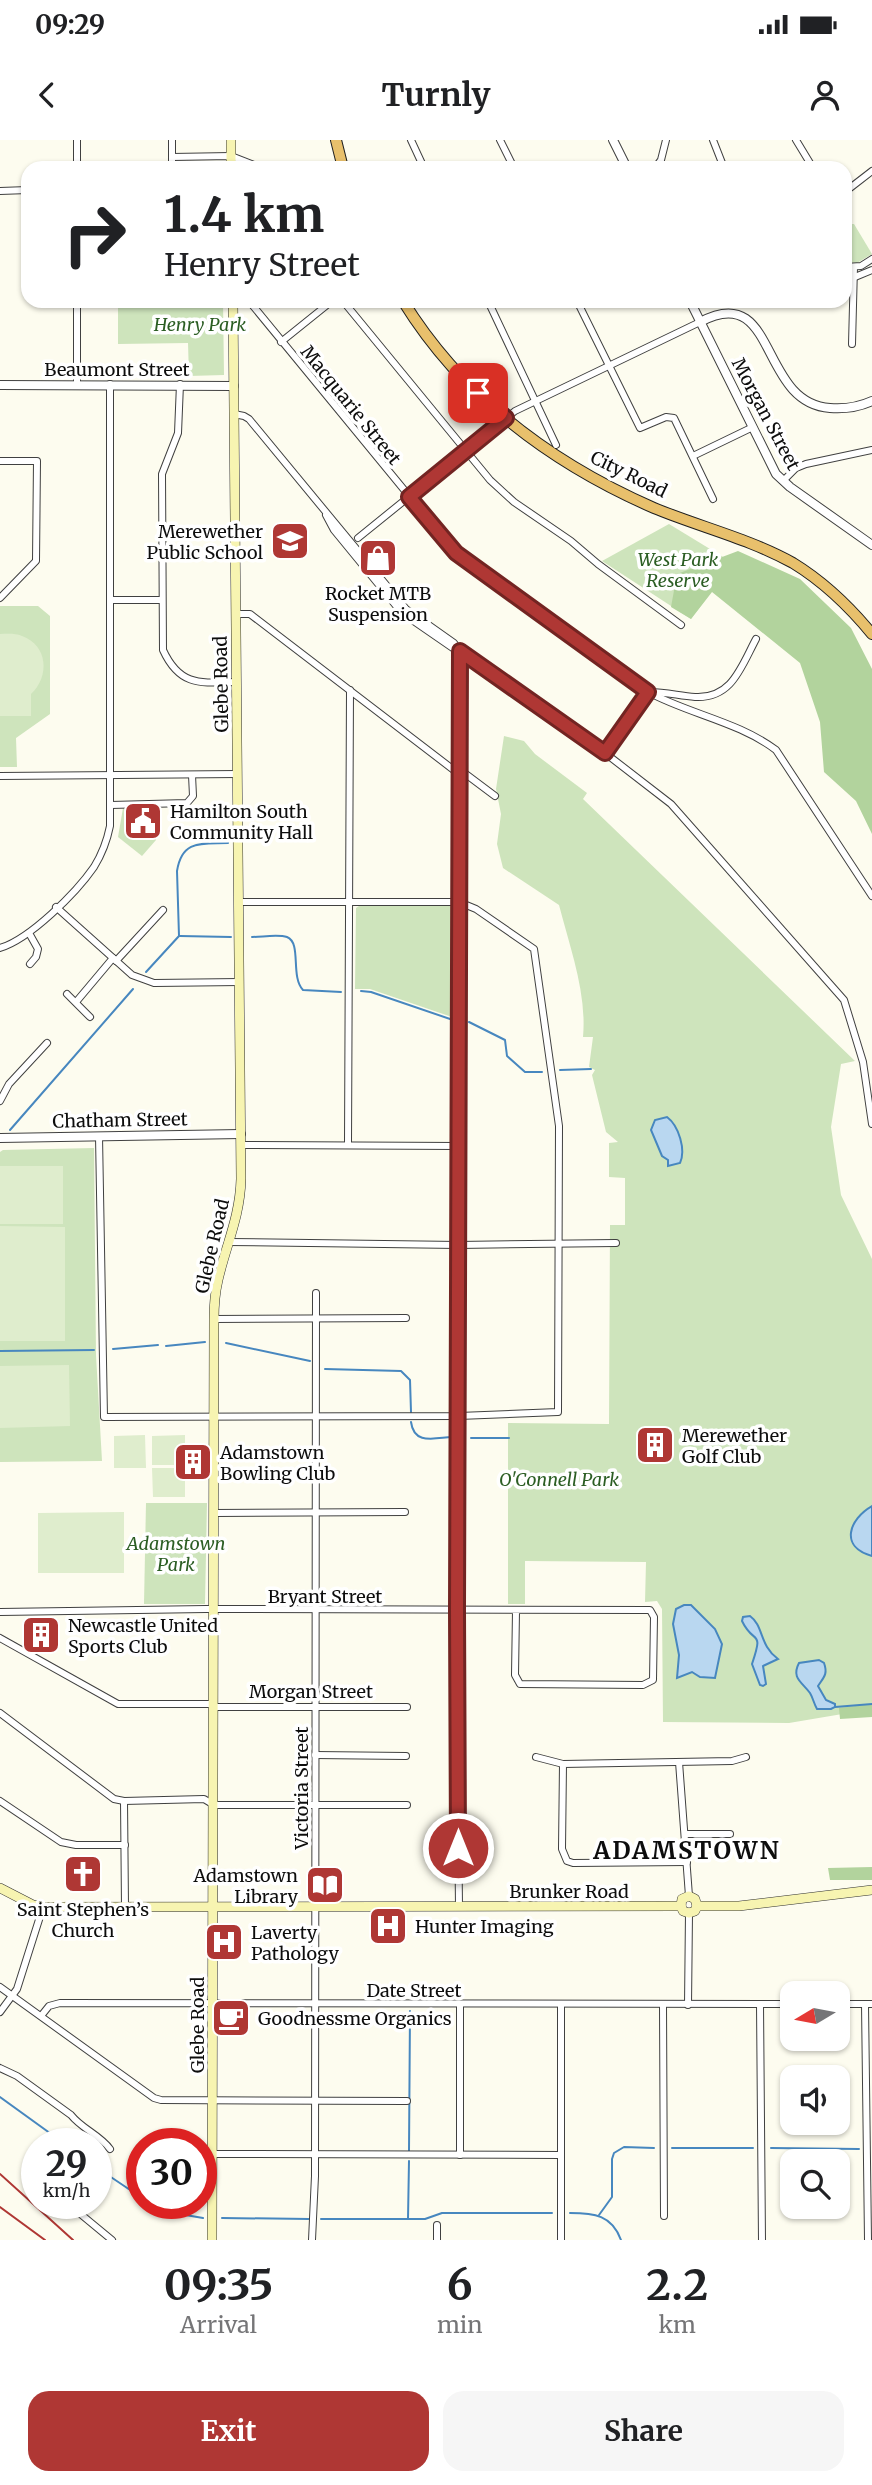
<!DOCTYPE html>
<meta charset="utf-8">
<style>
body{margin:0;font-family:Merriweather,serif;background:#f6f6f6;color:#202124;height:100vh;display:flex;flex-direction:column;font-size:26px;white-space:nowrap}
*{box-sizing:border-box;margin:0}
p{font-size:23px;color:#757577}
.icon{flex:none;width:38px;height:38px;fill:none;stroke:currentColor;stroke-width:2;stroke-linecap:round;stroke-linejoin:round}
.map{position:relative;height:2100px;overflow:hidden}
.side{display:flex;flex-direction:column;background:#fff;flex:1}
.side>*{flex:none}
.top-card{position:absolute;left:21px;top:21px;width:831px;height:147px;border-radius:21px;box-shadow:0 2px 5px #0004;background:#fff;color:#202124;overflow:hidden}
.needle{width:46px;rotate:260deg}
.tools{position:absolute;left:780px;top:1841px;display:grid;gap:14px}
.tools a{display:grid;place-items:center;width:70px;height:70px;border-radius:14px;background:#fff;box-shadow:0 2px 5px #0004;font-size:35px}
.speed{position:absolute;left:21px;top:1988px;display:flex;gap:14px;font-size:35px;font-weight:700;text-align:center}
.speed>*{display:grid;place-content:center;width:91px;height:91px;border-radius:50%;background:#fff;box-shadow:0 2px 5px #0004;line-height:1}
.speed small{font-size:18px;font-weight:400}
.speed .limit{border:10px solid #d22;background:#fff;color:#111}
.pin{position:absolute;display:grid;place-items:center;width:60px;height:60px;color:#fff;margin:-30px;border-radius:14px;box-shadow:0 4px 10px #0006}
.me{position:absolute;width:77px;margin:-38px;rotate:0deg;stroke-linejoin:round;filter:drop-shadow(0 0 5px #0008)}
.turn{display:flex;align-items:center;gap:24px;height:147px;padding:0 28px;font-size:32px}
.turn .icon{width:91px;height:91px;stroke-width:2.5}
.turn b{display:block;font-size:49px;line-height:60px}
.eta{display:flex;justify-content:space-evenly;align-items:center;height:119px;text-align:center}
.eta b{font-size:42px;font-weight:700;line-height:49px}
.action{display:flex;gap:14px;margin-top:auto;padding:14px 28px}
.action a{flex:1;height:80px;border-radius:21px;background:#af3734;color:#fff;font-size:28px;font-weight:700;line-height:80px;text-align:center}
.action a+a{background:#f6f6f6;color:#202124}
.status{display:flex;justify-content:space-between;align-items:center;height:49px;padding:0 35px;background:#fff;direction:ltr}
.status svg{height:19px;fill:currentColor}
header{display:flex;justify-content:space-between;align-items:center;height:91px;padding:0 28px;background:#fff;font-size:32px;font-weight:700}
.map>svg:first-child{display:block}
</style>
<div class="status"><b>09:29</b><svg viewBox="0 0 49 12"><path d="M0 12V9h3v3zM5 12V6h3v6zM10 12V3h3v9zM15 12V0h3v12zM26 1h20v11H26zM47 4h2v5h-2z"/></svg></div>
<header><svg class="icon" aria-label="back" viewBox="0 0 24 24"><path d="M15 5l-7 7 7 7"/></svg>Turnly<svg class="icon" aria-label="person" viewBox="0 0 24 24"><circle cx="12" cy="8" r="4"/><path d="M4 21q1-7 8-7t8 7"/></svg></header>
<div class="map">
<svg width="872" height="2100" viewBox="0 0 872 2100">
<rect width="100%" height="100%" fill="#fdfcef"/>
<g fill="#cee4bc">
<polygon points="845,84 854,84 872,114 857,123 845,122"/>
<polygon points="118,161 223,161 224,235 189,236 188,203 118,204"/>
<polygon points="669,384 733,423 691,479 602,421"/>
<polygon points="0,466 38,466 50,476 50,574 16,598 17,627 0,627"/>
<path d="M 504,596 L 524,601 L 535,614 L 587,653 L 583,659 L 855,921 L 841,924 L 831,987 L 841,1055 L 872,1119 L 872,1569 L 789,1583 L 663,1582 L 662,1469 L 657,1461 L 645,1462 L 646,1422 L 525,1421 L 525,1464 L 508,1464 L 508,1283 L 609,1284 L 610,1085 L 625,1085 L 625,1038 L 609,1037 L 609,1003 L 618,1002 L 606,992 L 592,935 L 595,930 L 589,927 L 593,897 L 583,897 C 587,853 570,808 559,765 L 503,728 L 497,704 L 501,674 L 496,649 Z"/>
<polygon points="123,668 155,668 156,700 142,716 118,697"/>
<polygon points="454,765 452,877 370,849 355,849 356,768 359,766"/>
<polygon points="94,1008 96,1215 102,1321 0,1322 0,1012 3,1010"/>
<polygon points="146,1363 207,1363 205,1464 144,1464"/>
</g>
<g fill="#b2d39d">
<polygon points="738,411 800,439 851,488 872,529 872,694 856,661 824,632 820,582 800,523 712,452 691,479 671,467 677,434"/>
<polygon points="872,1564 872,1577 840,1579 839,1568"/>
<polygon points="872,1727 872,1740 830,1740 828,1728"/>
</g>
<g fill="#dfedcd">
<path d="M 0,494 C 7,494 15,493 22,496 C 48,505 50,537 31,554 L 31,576 L 0,576 Z"/>
<rect x="0" y="1026" width="63" height="58"/>
<polygon points="0,1086 65,1087 65,1201 0,1201"/>
<polygon points="69,1225 70,1286 0,1288 0,1226"/>
<polygon points="145,1295 146,1328 114,1328 114,1296"/>
<polygon points="185,1295 185,1325 152,1325 152,1296"/>
<polygon points="152,1328 185,1328 185,1357 153,1357"/>
<polygon points="124,1372 124,1433 38,1433 38,1373"/>
</g>
<g fill="#b9d7f0" stroke="#4787bf" stroke-width="2">
<path d="M 667,977 C 679,986 686,1010 680,1023 L 668,1026 L 668,1020 L 662,1016 L 651,990 L 655,980 Z"/>
<path d="M 872,1366 L 872,1416 C 839,1407 849,1379 872,1366 Z"/>
<polygon points="684,1465 691,1465 715,1489 722,1504 715,1538 700,1537 692,1532 677,1538 679,1515 673,1484 676,1469"/>
<path d="M 750,1476 C 764,1486 759,1505 778,1519 L 763,1526 L 766,1544 L 763,1546 L 760,1545 L 752,1524 C 764,1488 754,1506 742,1481 L 743,1477 Z"/>
<path d="M 819,1520 L 824,1523 C 828,1534 824,1537 818,1546 L 826,1560 L 835,1564 L 835,1567 L 831,1569 L 817,1569 C 814,1564 813,1558 810,1553 C 802,1542 791,1538 799,1523 Z"/>
</g>
<g fill="none" stroke-linecap="round" stroke-linejoin="round">
<g stroke="#4787bf" stroke-width="2">
<polyline points="180,796 231,797"/>
<path d="M 252,797 C 262,797 278,794 287,797 C 302,803 290,836 303,850 L 341,852"/>
<path d="M 146,832 L 179,796 L 177,731 C 182,699 202,704 228,703"/>
<polyline points="361,851 371,852 453,880"/>
<polyline points="469,882 505,900 507,916 525,932 542,932"/>
<polyline points="560,930 591,929"/>
<polyline points="10,990 133,849"/>
<polyline points="226,1203 310,1221"/>
<polyline points="166,1206 205,1202"/>
<polyline points="113,1209 158,1205"/>
<polyline points="0,1211 94,1210"/>
<polyline points="325,1229 401,1231 410,1240 411,1272"/>
<path d="M 411,1282 C 414,1305 434,1298 452,1297"/>
<polyline points="471,1298 509,1298"/>
<polyline points="835,1567 872,1564"/>
<polyline points="0,1957 65,2004"/>
<polyline points="672,2008 753,2008"/>
<polyline points="771,2008 859,2009"/>
<polyline points="409,2012 410,1871"/>
<polyline points="96,2027 142,2058"/>
<polyline points="151,2063 168,2072 203,2078"/>
<path d="M 570,2073 C 594,2073 612,2075 621,2100"/>
<polyline points="599,2075 612,2057 612,2019 614,2013 624,2007 654,2008"/>
<polyline points="222,2078 309,2079"/>
<polyline points="321,2079 425,2079 442,2073 552,2073"/>
<polyline points="408,2079 409,2021"/>
</g>
<defs>
<g id="minor">
<polyline points="77,0 77,28"/>
<polyline points="172,0 172,28"/>
<polyline points="411,0 424,28"/>
<polyline points="500,0 514,28"/>
<polyline points="713,0 724,28"/>
<polyline points="796,0 813,28"/>
<polyline points="172,17 231,16 262,28"/>
<polyline points="655,28 661,20 666,0"/>
<polyline points="845,50 850,48 872,31"/>
<polyline points="0,51 28,50"/>
<polyline points="845,127 861,126 872,119"/>
<polyline points="845,136 855,137 872,130"/>
<path d="M 249,161 L 456,413 L 648,552 C 689,574 739,582 776,610 L 872,756"/>
<polyline points="343,161 490,340 514,362 571,401 598,424 681,485"/>
<polyline points="488,161 556,305"/>
<polyline points="577,161 640,288 666,277 674,278 713,359"/>
<polyline points="281,202 332,161"/>
<polyline points="852,204 854,127"/>
<path d="M 180,244 L 178,293 L 162,334 L 163,510 C 180,547 201,543 237,542"/>
<polyline points="77,245 77,161"/>
<polyline points="234,274 244,276 249,279 406,469 454,503 459,510"/>
<polyline points="693,316 753,287"/>
<polyline points="0,321 37,321 36,421 0,458"/>
<polyline points="783,341 796,328 806,324 872,310"/>
<polyline points="326,375 334,390 402,473 605,613 671,664 844,860 863,922 872,984"/>
<polyline points="358,398 515,271 700,182"/>
<polyline points="111,460 162,460"/>
<polyline points="236,474 250,474 459,634"/>
<path d="M 650,552 C 666,552 680,556 695,557 C 732,559 741,527 756,499"/>
<polyline points="605,613 648,552"/>
<polyline points="459,629 495,656"/>
<polyline points="0,636 238,634"/>
<polyline points="111,665 187,663 193,656 192,635"/>
<polyline points="56,767 132,835 154,843 240,842"/>
<polyline points="29,793 38,809 36,817 30,824"/>
<path d="M 0,808 C 30,799 76,753 94,727 C 102,714 107,701 110,686 L 110,244"/>
<polyline points="116,821 163,770"/>
<polyline points="67,854 90,877"/>
<polyline points="76,862 113,818"/>
<polyline points="0,961 9,944 47,903"/>
<polyline points="99,996 104,1277 459,1276 558,1272 559,986 534,809 476,769 459,762 239,762"/>
<polyline points="241,1005 459,1006"/>
<polyline points="348,1005 350,550"/>
<polyline points="229,1102 458,1105 616,1103"/>
<polyline points="214,1179 406,1178"/>
<polyline points="214,1373 405,1372"/>
<polyline points="0,1472 206,1469 650,1470 654,1477 653,1540 643,1545 520,1544 515,1535 516,1471"/>
<polyline points="0,1498 118,1564 214,1564"/>
<polyline points="214,1567 407,1567"/>
<polyline points="0,1573 114,1659 124,1661 204,1659 214,1665 407,1665"/>
<polyline points="315,1615 406,1616"/>
<polyline points="536,1617 563,1624"/>
<polyline points="679,1622 689,1756"/>
<polyline points="0,1661 61,1702 76,1705 125,1705"/>
<polyline points="124,1661 125,1767"/>
<polyline points="685,1694 730,1694"/>
<polyline points="687,1722 573,1723 567,1721 562,1709 563,1624 732,1621 746,1617"/>
<polyline points="459,1767 456,1470 460,511"/>
<polyline points="0,1847 154,1958 161,1960 407,1961"/>
<polyline points="460,1864 460,2015"/>
<polyline points="561,1864 561,2100"/>
<polyline points="760,1864 762,2100"/>
<polyline points="838,1864 872,1864"/>
<polyline points="865,1864 868,2100"/>
<polyline points="663,1865 664,2076"/>
<polyline points="688,1865 689,1773"/>
<polyline points="0,1872 17,1849 43,1767"/>
<polyline points="41,1876 49,1866 60,1863 793,1864"/>
<path d="M 0,1928 L 17,1936 L 71,1975 C 82,1989 100,1995 110,2009"/>
<polyline points="213,2014 561,2015"/>
<polyline points="72,2067 112,2100"/>
<polyline points="312,2100 315,2036 316,1153"/>
<polyline points="437,2100 437,2085"/>
</g>
<g id="tertiary">
<polyline points="613,0 627,28"/>
<polyline points="690,161 776,334 790,347 872,405"/>
<path d="M 700,182 C 778,140 758,263 830,268 C 844,269 859,267 872,261"/>
<polyline points="0,245 234,246"/>
<polyline points="0,998 241,994"/>
</g>
<g id="secondary">
<polyline points="231,0 231,28"/>
<polyline points="0,1748 33,1765 43,1767 681,1766"/>
<polyline points="681,1766 682,1759 689,1756 695,1759 697,1766"/>
<polyline points="681,1766 683,1771 689,1773 695,1771 697,1766"/>
<polyline points="697,1766 739,1766 872,1750"/>
<path d="M 212,2100 L 214,1179 C 214,1166 215,1153 218,1140 C 226,1105 240,1077 241,1039 L 233,161"/>
</g>
<g id="trunk">
<polyline points="336,0 343,28"/>
<path d="M 403,161 C 463,258 551,323 654,368 C 700,387 750,399 793,423 C 824,442 849,466 872,494"/>
</g>
</defs>
<use href="#minor" stroke="#404040" stroke-width="8"/>
<use href="#tertiary" stroke="#404040" stroke-width="10"/>
<use href="#secondary" stroke="#2f2f2f" stroke-width="10"/>
<use href="#trunk" stroke="#1e1e1e" stroke-width="12"/>
<use href="#minor" stroke="#fff" stroke-width="6"/>
<use href="#tertiary" stroke="#fff" stroke-width="8"/>
<use href="#secondary" stroke="#f7f4b1" stroke-width="9"/>
<use href="#trunk" stroke="#e8c06c" stroke-width="10"/>
<g stroke="#af3734" stroke-width="2">
<polyline points="0,2034 73,2100"/>
<polyline points="0,2067 45,2100"/>
</g>
</g>
<g fill="none" stroke-linecap="round" stroke-linejoin="round">
<defs>
<polyline id="route" points="458,1708 457,1470 460,511 605,613 648,552 456,413 409,357 506,278 478,253"/>
</defs>
<use href="#route" stroke="#722422" stroke-width="18"/>
<use href="#route" stroke="#af3734" stroke-width="12"/>
</g>
<defs>
<symbol id="school-square" viewBox="-11 -11 22 22"><rect x="-9" y="-9" width="18" height="18" rx="4" fill="#af3734" stroke="#fff"/><path d="M0-5L7-2L0 1L-7-2ZM-4 1L0 2.5L4 1V4Q0 6-4 4Z" fill="#fff"/></symbol>
<symbol id="shop-square" viewBox="-11 -11 22 22"><rect x="-9" y="-9" width="18" height="18" rx="4" fill="#af3734" stroke="#fff"/><path d="M-5-2.5h2.3a2.7 3.5 0 0 1 5.4 0H5L5.5 6h-11ZM-1.5-2.5h3a1.5 2.3 0 0 0-3 0Z" fill="#fff"/></symbol>
<symbol id="civic-square" viewBox="-11 -11 22 22"><rect x="-9" y="-9" width="18" height="18" rx="4" fill="#af3734" stroke="#fff"/><path d="M-.6-6.5H3V-4.5H.6V-3L4-1V1h2V6H-6V1h2V-1L-.6-3ZM-1.2 2.5V6h2.4V2.5Z" fill="#fff"/></symbol>
<symbol id="building-square" viewBox="-11 -11 22 22"><rect x="-9" y="-9" width="18" height="18" rx="4" fill="#af3734" stroke="#fff"/><path d="M-4-6H4V6H1V3H-1V6H-4ZM-2.5-4.3h1.7v1.8h-1.7ZM.8-4.3h1.7v1.8H.8ZM-2.5-1h1.7V.8h-1.7ZM.8-1h1.7V.8H.8Z" fill="#fff"/></symbol>
<symbol id="church-square" viewBox="-11 -11 22 22"><rect x="-9" y="-9" width="18" height="18" rx="4" fill="#af3734" stroke="#fff"/><path d="M-1.2-6h2.4v3.5h3.3v2.4h-3.3V6h-2.4V-.1h-3.3v-2.4h3.3Z" fill="#fff"/></symbol>
<symbol id="library-square" viewBox="-11 -11 22 22"><rect x="-9" y="-9" width="18" height="18" rx="4" fill="#af3734" stroke="#fff"/><path d="M-6-4Q-3-5.5-.7-3.5V5Q-3 3-6 4ZM6-4Q3-5.5 .7-3.5V5Q3 3 6 4Z" fill="#fff"/></symbol>
<symbol id="hospital-square" viewBox="-11 -11 22 22"><rect x="-9" y="-9" width="18" height="18" rx="4" fill="#af3734" stroke="#fff"/><path d="M-5-5h3v3.5h4V-5h3V5h-3V1.5h-4V5h-3Z" fill="#fff"/></symbol>
<symbol id="cafe-square" viewBox="-11 -11 22 22"><rect x="-9" y="-9" width="18" height="18" rx="4" fill="#af3734" stroke="#fff"/><path d="M-5.5-4.5H6V0H3Q3 3.5 0 3.5H-2.5Q-5.5 3.5-5.5 0ZM3-3.2v2h1.7v-2ZM-6 4.5H4V6H-6Z" fill="#fff"/></symbol>
</defs>
<g fill-rule="evenodd">
<use href="#school-square" x="268" y="379" width="44" height="44"/>
<use href="#shop-square" x="356" y="396" width="44" height="44"/>
<use href="#civic-square" x="121" y="659" width="44" height="44"/>
<use href="#building-square" x="633" y="1283" width="44" height="44"/>
<use href="#building-square" x="171" y="1300" width="44" height="44"/>
<use href="#building-square" x="19" y="1473" width="44" height="44"/>
<use href="#church-square" x="61" y="1712" width="44" height="44"/>
<use href="#library-square" x="303" y="1723" width="44" height="44"/>
<use href="#hospital-square" x="366" y="1764" width="44" height="44"/>
<use href="#hospital-square" x="202" y="1780" width="44" height="44"/>
<use href="#cafe-square" x="209" y="1856" width="44" height="44"/>
</g>
<g text-anchor="middle" dominant-baseline="central" stroke-width="7" stroke-linejoin="round" paint-order="stroke">
<g font-size="18" font-style="italic" fill="#2c5e24" stroke="#fff">
<text x="200" y="184">Henry Park</text>
<text x="678" y="419">West Park<tspan x="678" dy="21">Reserve</tspan></text>
<text x="559" y="1339">O'Connell Park</text>
<text x="176" y="1403">Adamstown<tspan x="176" dy="21">Park</tspan></text>
</g>
<g font-size="18" fill="#0d0d0d" stroke="#fff">
<text x="117" y="229">Beaumont Street</text>
<text transform="translate(351 265) rotate(51)">Macquarie Street</text>
<text transform="translate(766 274) rotate(62)">Morgan Street</text>
<text transform="translate(629 334) rotate(26)">City Road</text>
<text transform="translate(221 544) rotate(-91)">Glebe Road</text>
<text transform="translate(120 980) rotate(-1)">Chatham Street</text>
<text transform="translate(212 1106) rotate(-77)">Glebe Road</text>
<text x="325" y="1456">Bryant Street</text>
<text x="311" y="1551">Morgan Street</text>
<text transform="translate(301 1648) rotate(-90)">Victoria Street</text>
<text x="569" y="1751">Brunker Road</text>
<text x="414" y="1850">Date Street</text>
<text transform="translate(197 1885) rotate(-90)">Glebe Road</text>
</g>
<g font-size="18" fill="#0d0d0d" stroke="#fff" text-anchor="start">
<text x="263" y="391" text-anchor="end">Merewether<tspan x="263" dy="21">Public School</tspan></text>
<text x="378" y="453" text-anchor="middle">Rocket MTB<tspan x="378" dy="21">Suspension</tspan></text>
<text x="170" y="671">Hamilton South<tspan x="170" dy="21">Community Hall</tspan></text>
<text x="682" y="1295">Merewether<tspan x="682" dy="21">Golf Club</tspan></text>
<text x="220" y="1312">Adamstown<tspan x="220" dy="21">Bowling Club</tspan></text>
<text x="68" y="1485">Newcastle United<tspan x="68" dy="21">Sports Club</tspan></text>
<text x="298" y="1735" text-anchor="end">Adamstown<tspan x="298" dy="21">Library</tspan></text>
<text x="83" y="1769" text-anchor="middle">Saint Stephen’s<tspan x="83" dy="21">Church</tspan></text>
<text x="415" y="1786">Hunter Imaging</text>
<text x="251" y="1792">Laverty<tspan x="251" dy="21">Pathology</tspan></text>
<text x="258" y="1878">Goodnessme Organics</text>
</g>
<g font-size="24" font-weight="bold" letter-spacing="2" fill="#0d0d0d" stroke="#fff">
<text x="687" y="1710">ADAMSTOWN</text>
</g>
</g>
</svg>
<div class="tools">
<a><svg class="needle" viewBox="-14 -14 28 28"><path d="M0-13l5 13h-10z" fill="#e53935"/><path d="M0 13l5-13h-10z" fill="#757577"/></svg></a>
<a><svg class="icon" aria-label="sound" viewBox="0 0 24 24"><path d="M4 9h4l5-4v14l-5-4H4zM17 9q2 3 0 6"/></svg></a>
<a><svg class="icon" aria-label="search" viewBox="0 0 24 24"><circle cx="10" cy="10" r="6"/><path d="M15 15l6 6"/></svg></a>
</div>
<div class="speed"><div>29<small>km/h</small></div><div class="limit">30</div></div>
<div class="pin" style="left:478px;top:253px;background:#d93025"><svg class="icon" aria-label="arrive" viewBox="0 0 24 24"><path d="M6 21V4h12l-3 4 3 4H6"/></svg></div>
<svg class="me" style="left:458px;top:1708px" viewBox="-20 -20 40 40"><circle r="17" fill="#af3734" stroke="#fff" stroke-width="3"/><path d="M0-11L8 9 0 5-8 9z" fill="#fff"/></svg>
<div class="top-card">
<div class="turn"><svg class="icon" aria-label="right" viewBox="0 0 24 24"><path d="M7 20v-9h11M14 6l5 5-5 5"/></svg><div><b>1.4 km</b>Henry Street</div></div>
</div>
</div>
<section class="side">
<div class="eta">
<div><b>09:35</b><p>Arrival</p></div>
<div><b>6</b><p>min</p></div>
<div><b>2.2</b><p>km</p></div>
</div>
<div class="action"><a>Exit</a><a>Share</a></div>
</section>
